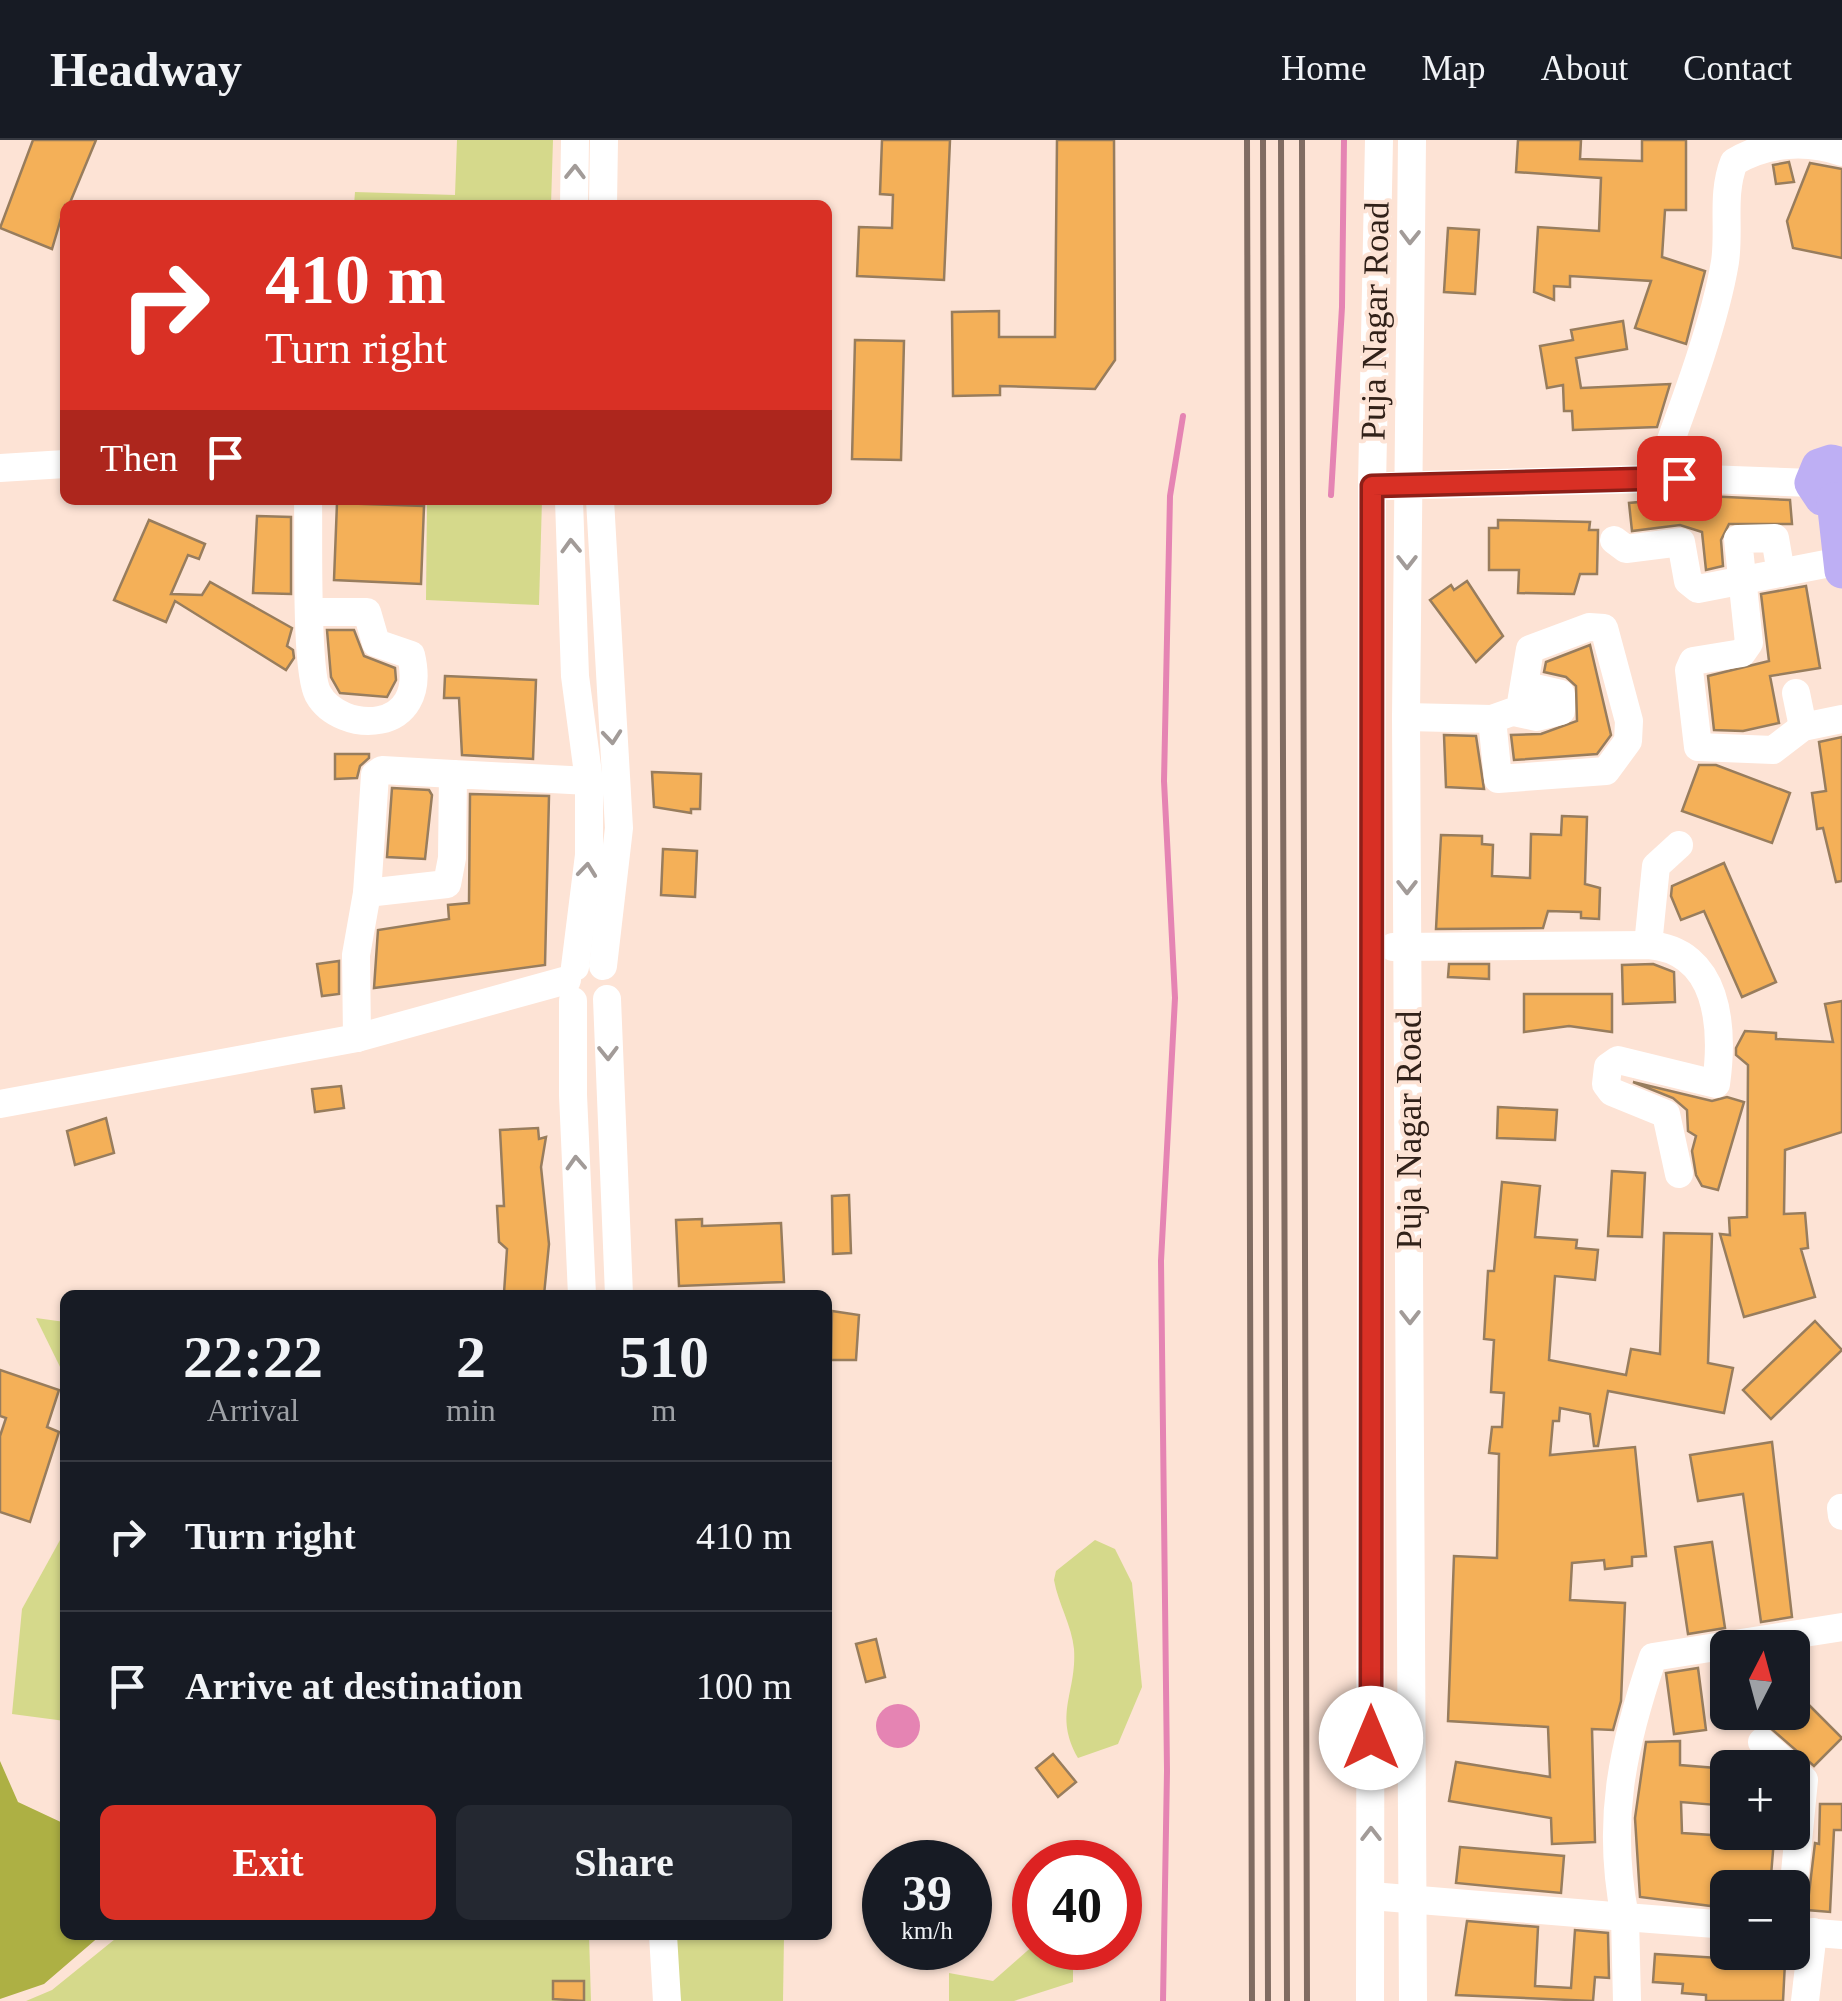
<!DOCTYPE html>
<meta charset="utf-8">
<style>
body{margin:0;font-family:Georgia,serif;background:#242831;color:#f1f3f6;height:100vh;display:flex;flex-direction:column;font-size:38px;white-space:nowrap}
*{box-sizing:border-box;margin:0}
p{font-size:32px;color:#9ea1a6}
.icon{flex:none;width:55px;height:55px;fill:none;stroke:currentColor;stroke-width:2;stroke-linecap:round;stroke-linejoin:round}
.map{position:relative;flex:1;overflow:hidden}
.side{position:absolute;left:60px;top:1150px;width:772px;height:650px;display:flex;flex-direction:column;background:#171b24;border-radius:15px;box-shadow:0 2px 8px #0004}
.side>*{flex:none}
.top-card{position:absolute;left:60px;top:60px;width:772px;height:305px;border-radius:15px;box-shadow:0 2px 8px #0004;background:#d93025;color:#fff;overflow:hidden}
.needle{width:65px;rotate:6deg}
.buttons{position:absolute;left:1710px;top:1490px;display:grid;gap:20px}
.buttons a{display:grid;place-items:center;width:100px;height:100px;border-radius:15px;background:#171b24;box-shadow:0 2px 8px #0004;font-size:50px}
.speed{position:absolute;left:862px;top:1700px;display:flex;gap:20px;font-size:50px;font-weight:700;text-align:center}
.speed>*{display:grid;place-content:center;width:130px;height:130px;border-radius:50%;background:#171b24;box-shadow:0 2px 8px #0004;line-height:1}
.speed small{font-size:25px;font-weight:400}
.speed .limit{border:15px solid #d22;background:#fff;color:#111}
.pin{position:absolute;display:grid;place-items:center;width:85px;height:85px;color:#fff;margin:-42px;border-radius:20px;box-shadow:0 5px 15px #0006}
.me{position:absolute;width:110px;margin:-55px;rotate:0deg;stroke-linejoin:round;filter:drop-shadow(0 0 8px #0008)}
.turn{display:flex;align-items:center;gap:35px;height:210px;padding:0 40px;font-size:45px}
.turn .icon{width:130px;height:130px;stroke-width:2.5}
.turn b{display:block;font-size:70px;line-height:85px}
.then{display:flex;align-items:center;height:95px;padding:0 40px;background:#0003;gap:20px;font-size:38px}
.eta{display:flex;justify-content:space-evenly;align-items:center;height:170px;text-align:center}
.eta b{font-size:60px;font-weight:800;line-height:70px}
.button{display:flex;gap:20px;margin-top:auto;padding:20px 40px}
.button a{flex:1;height:115px;border-radius:15px;background:#d93025;color:#fff;font-size:40px;font-weight:800;line-height:115px;text-align:center}
.button a+a{background:#242831;color:#f1f3f6}
ul{padding:0;list-style:none}
li{display:flex;align-items:center;gap:30px;height:150px;padding:0 40px;border-top:2px solid #363941}
li div{flex:1}
li b{display:block;font-size:38px}
li em{font-style:normal}
header{display:flex;align-items:center;gap:60px;box-sizing:border-box;height:140px;padding:0 50px;background:#171b24;border-bottom:2px solid #363941}
header strong{font-size:48px}
nav{display:flex;gap:55px;margin-inline-start:auto;font-size:35px}
.map>svg:first-child{display:block}
</style>
<header>
<strong>Headway</strong>
<nav><a>Home</a><a>Map</a><a>About</a><a>Contact</a></nav>
</header>
<div class="map">
<svg width="1842" height="1861" viewBox="0 0 1842 1861">
<rect width="100%" height="100%" fill="#fde3d5"/>
<g fill="#d5d98b">
<polygon points="457,0 553,0 551,65 354,65 355,52 455,55"/>
<polygon points="427,360 542,360 539,465 426,460"/>
<polygon points="36,1178 65,1182 65,1237"/>
<polygon points="65,1391 65,1581 12,1574 22,1469"/>
<path d="M 1095,1400 L 1115,1409 L 1132,1443 L 1142,1547 L 1118,1604 L 1078,1618 C 1053,1574 1077,1553 1074,1509 C 1072,1486 1058,1463 1054,1440 L 1056,1431 Z"/>
<polygon points="120,1795 589,1795 591,1861 26,1861 52,1850"/>
<polygon points="676,1795 784,1795 783,1861 674,1861"/>
<polygon points="1035,1804 1035,1808 1073,1808 1073,1842 1014,1861 949,1861 949,1833 993,1841"/>
</g>
<polygon fill="#adb044" points="0,1621 18,1662 65,1684 65,1795 101,1795 44,1844 0,1859"/>
<circle fill="#e584b3" cx="898" cy="1586" r="22"/>
<g fill="none" stroke-linecap="round" stroke-linejoin="round">
<g stroke="#e584b3" stroke-width="6">
<polyline points="1331,355 1342,167 1344,0"/>
<polyline points="1163,1861 1167,1631 1161,1121 1175,858 1164,641 1170,356 1183,276"/>
</g>
</g>
<g fill="#f4b058" stroke="#987d5d" stroke-width="2.5">
<polygon points="33,0 96,0 69,65 65,65 52,109 0,88"/>
<polygon points="882,0 950,0 944,140 857,136 859,87 892,88 893,55 880,54"/>
<polygon points="1057,0 1114,0 1115,220 1095,249 1000,246 1000,255 953,256 952,172 999,171 999,197 1055,197"/>
<polygon points="1518,0 1581,0 1580,19 1642,21 1642,0 1686,0 1686,70 1665,70 1662,117 1705,131 1686,204 1635,188 1651,141 1570,136 1570,147 1554,146 1554,160 1534,152 1538,87 1599,91 1601,38 1516,32"/>
<polygon points="1789,22 1794,42 1776,44 1773,25"/>
<polygon points="1810,23 1842,29 1842,118 1793,108 1787,81"/>
<polygon points="1448,88 1479,90 1475,154 1444,152"/>
<polygon points="1623,181 1627,209 1576,218 1581,248 1670,244 1657,287 1573,290 1572,271 1564,271 1563,245 1547,248 1540,206 1573,200 1571,190"/>
<polygon points="855,200 904,201 901,320 852,319"/>
<polygon points="1705,356 1790,360 1792,384 1729,384 1721,400 1723,426 1706,430 1702,392 1680,385 1632,391 1629,363"/>
<polygon points="337,363 424,366 421,444 334,440"/>
<polygon points="257,376 291,377 291,454 253,453"/>
<polygon points="149,380 205,404 199,419 188,415 171,454 202,455 210,442 292,488 287,506 293,510 294,518 286,530 175,461 166,482 114,460"/>
<polygon points="1498,380 1590,382 1589,390 1598,390 1597,434 1580,434 1574,454 1518,453 1519,430 1489,430 1489,388 1498,388"/>
<polygon points="1467,441 1503,496 1476,522 1430,460 1451,445 1454,450"/>
<polygon points="1806,446 1820,528 1770,536 1779,583 1743,591 1714,590 1708,536 1769,521 1761,454"/>
<polygon points="327,490 354,490 364,516 395,528 396,540 387,557 340,553 331,537"/>
<polygon points="1590,505 1611,595 1597,614 1514,620 1511,595 1541,594 1577,581 1576,546 1566,537 1544,532 1546,522"/>
<polygon points="445,536 536,540 533,619 462,615 459,558 444,558"/>
<polygon points="1444,595 1476,596 1484,649 1446,647"/>
<polygon points="1842,597 1842,741 1836,742 1823,688 1817,689 1812,653 1826,651 1819,602"/>
<polygon points="335,614 369,614 369,618 360,626 357,638 335,639"/>
<polygon points="1699,625 1716,625 1790,653 1772,703 1682,671"/>
<polygon points="652,632 701,634 700,669 691,669 691,673 654,667"/>
<polygon points="392,648 429,650 432,655 425,719 387,717"/>
<polygon points="470,654 549,656 545,825 374,848 378,790 449,779 448,765 469,763"/>
<polygon points="1562,676 1587,677 1585,744 1600,748 1599,779 1581,778 1581,772 1548,771 1543,788 1436,789 1441,695 1482,696 1482,704 1493,705 1492,736 1530,738 1531,694 1561,695"/>
<polygon points="663,709 697,711 695,757 661,755"/>
<polygon points="1724,723 1776,842 1742,857 1704,771 1681,780 1671,756 1672,746"/>
<polygon points="339,821 339,854 322,856 317,824"/>
<polygon points="1449,824 1489,824 1489,839 1448,837"/>
<polygon points="1653,824 1674,832 1675,862 1623,864 1622,825"/>
<polygon points="1524,854 1612,854 1612,892 1569,886 1524,892"/>
<polygon points="1842,861 1842,992 1785,1010 1784,1074 1805,1073 1808,1108 1801,1109 1815,1157 1744,1177 1720,1094 1730,1095 1729,1078 1747,1077 1748,925 1736,915 1736,908 1745,891 1776,893 1776,899 1833,902 1825,864"/>
<polygon points="1633,942 1712,961 1727,957 1744,962 1718,1050 1702,1046 1696,1035 1692,1011 1696,996 1688,991 1687,970 1673,958"/>
<polygon points="341,946 344,968 315,972 312,949"/>
<polygon points="1498,967 1557,970 1555,1000 1497,998"/>
<polygon points="106,978 114,1013 75,1025 67,991"/>
<polygon points="538,988 539,999 546,997 541,1027 549,1104 544,1155 504,1153 507,1109 499,1102 497,1066 504,1066 500,990"/>
<polygon points="1612,1031 1645,1033 1642,1097 1608,1096"/>
<polygon points="1502,1042 1540,1046 1535,1097 1577,1100 1576,1108 1598,1110 1595,1140 1555,1136 1549,1220 1626,1235 1631,1209 1660,1214 1664,1093 1712,1094 1708,1223 1733,1228 1724,1273 1608,1251 1598,1306 1594,1306 1590,1274 1560,1268 1559,1281 1553,1281 1550,1315 1635,1307 1646,1416 1632,1417 1632,1426 1605,1429 1604,1420 1572,1423 1570,1460 1625,1463 1621,1561 1613,1590 1592,1589 1595,1702 1552,1704 1551,1678 1449,1661 1456,1622 1550,1637 1548,1587 1448,1581 1454,1416 1497,1418 1499,1314 1489,1313 1492,1287 1502,1287 1504,1253 1491,1252 1494,1200 1484,1199 1488,1131 1494,1131"/>
<polygon points="849,1055 851,1113 833,1114 832,1056"/>
<polygon points="702,1079 702,1086 781,1083 784,1142 679,1146 676,1080"/>
<polygon points="832,1171 859,1175 856,1220 831,1220"/>
<polygon points="1815,1181 1842,1210 1771,1279 1743,1250"/>
<polygon points="0,1230 59,1250 47,1287 59,1292 30,1382 0,1372 0,1296 6,1278 0,1276"/>
<polygon points="1772,1302 1792,1477 1761,1482 1743,1354 1698,1361 1690,1315"/>
<polygon points="1712,1402 1725,1488 1688,1494 1675,1407"/>
<polygon points="876,1499 885,1537 866,1542 856,1504"/>
<polygon points="1698,1528 1706,1590 1674,1594 1666,1533"/>
<polygon points="1792,1548 1842,1598 1814,1626 1752,1572 1792,1572"/>
<polygon points="1680,1601 1680,1625 1728,1629 1728,1666 1681,1662 1682,1693 1774,1699 1770,1748 1712,1748 1711,1766 1640,1757 1635,1678 1646,1602"/>
<polygon points="1053,1614 1076,1642 1058,1657 1036,1628"/>
<polygon points="1820,1664 1842,1664 1842,1690 1834,1690 1830,1772 1807,1770 1815,1703 1819,1704"/>
<polygon points="1460,1707 1564,1716 1561,1753 1456,1743"/>
<polygon points="1467,1781 1538,1787 1535,1846 1571,1848 1575,1790 1608,1793 1609,1838 1595,1837 1593,1861 1456,1855"/>
<polygon points="1655,1814 1785,1822 1783,1861 1706,1861 1706,1855 1682,1853 1683,1844 1653,1842"/>
<polygon points="553,1841 584,1841 584,1861 553,1859"/>
</g>
<g fill="none" stroke-linecap="round" stroke-linejoin="round">
<g stroke="#fff" stroke-width="28">
<polyline points="1412,0 1406,577 1413,1861"/>
<polyline points="574,65 575,0"/>
<polyline points="603,65 604,0"/>
<polyline points="0,328 65,324"/>
<path d="M 1657,338 C 1680,275 1714,188 1725,122 C 1730,88 1721,55 1734,22 C 1767,2 1807,0 1842,12"/>
<polyline points="1388,346 1679,338 1812,343"/>
<path d="M 308,360 C 309,395 305,531 318,554 C 340,594 430,596 411,515 L 376,503 L 367,472 L 311,472"/>
<polyline points="569,360 575,536 589,641 589,715 575,827"/>
<polyline points="600,360 619,688 603,826"/>
<polyline points="1614,400 1626,409 1681,402 1688,441 1698,449 1841,421"/>
<polyline points="1781,433 1775,398 1738,399 1749,503 1742,513 1693,521 1689,530 1698,607 1773,610 1803,587 1842,579"/>
<polyline points="1796,553 1803,587"/>
<polyline points="1514,572 1537,577 1561,571 1561,554 1526,546"/>
<polyline points="1406,577 1492,579 1498,639 1606,631 1628,601 1629,581 1604,488 1589,487 1530,509 1520,569 1492,579"/>
<polyline points="367,753 447,744 452,718 453,634 589,641"/>
<polyline points="1648,805 1656,726 1679,705"/>
<path d="M 1393,807 L 1648,805 C 1719,810 1724,887 1716,944 L 1618,920 L 1608,927 L 1606,944 L 1612,952 L 1666,974 L 1679,1034"/>
<polyline points="607,859 619,1155"/>
<polyline points="573,861 573,955 582,1155"/>
<polyline points="357,898 356,815 367,753 375,635 382,630 453,634"/>
<polyline points="0,964 357,898 567,840"/>
<polyline points="1841,1368 1842,1376"/>
<polyline points="1762,1602 1791,1628"/>
<polyline points="1792,1628 1804,1640 1792,1763"/>
<path d="M 1371,1756 L 1625,1777 C 1606,1682 1622,1608 1653,1517 L 1842,1487"/>
<polyline points="1792,1791 1842,1795"/>
<polyline points="663,1795 667,1861"/>
<polyline points="1370,1861 1372,346 1379,0"/>
<polyline points="1627,1861 1625,1777 1728,1785"/>
<polyline points="1805,1861 1813,1792"/>
</g>
<g stroke="#beaff4" stroke-width="35">
<polyline points="1842,325 1831,322 1819,326 1812,343 1822,358 1842,357"/>
<polyline points="1834,360 1842,431"/>
</g>
<g stroke="#806c62" stroke-width="6">
<polyline points="1247,0 1252,1861"/>
<polyline points="1263,0 1268,1861"/>
<polyline points="1281,0 1287,1861"/>
<polyline points="1302,0 1307,1861"/>
</g>
</g>
<defs><path id="oneway-chevron" d="M-2-3.5L2.5 0L-2 3.5" fill="none" stroke-width="1.6" stroke-linecap="round" stroke-linejoin="round" transform="scale(2.5)"/></defs>
<g stroke="#a29b98">
<use href="#oneway-chevron" transform="translate(575 32) rotate(-89)"/>
<use href="#oneway-chevron" transform="translate(1410 97) rotate(91)"/>
<use href="#oneway-chevron" transform="translate(571 406) rotate(-92)"/>
<use href="#oneway-chevron" transform="translate(1407 422) rotate(90)"/>
<use href="#oneway-chevron" transform="translate(612 597) rotate(85)"/>
<use href="#oneway-chevron" transform="translate(587 730) rotate(-84)"/>
<use href="#oneway-chevron" transform="translate(1407 747) rotate(90)"/>
<use href="#oneway-chevron" transform="translate(608 913) rotate(89)"/>
<use href="#oneway-chevron" transform="translate(576 1023) rotate(-93)"/>
<use href="#oneway-chevron" transform="translate(1410 1177) rotate(90)"/>
<use href="#oneway-chevron" transform="translate(1371 1694) rotate(-90)"/>
</g>
<g fill="none" stroke-linecap="round" stroke-linejoin="round">
<defs>
<polyline id="route" points="1371,1598 1372,346 1679,338"/>
</defs>
<use href="#route" stroke="#8d1f18" stroke-width="25"/>
<use href="#route" stroke="#d93025" stroke-width="18"/>
</g>
<g text-anchor="middle" dominant-baseline="central" stroke-width="8" stroke-linejoin="round" paint-order="stroke">
<g font-size="35" fill="#312119" stroke="#fde3d5">
<text transform="translate(1375 181) rotate(-89)">Puja Nagar Road</text>
<text transform="translate(1409 990) rotate(-90)">Puja Nagar Road</text>
</g>
</g>
</svg>
<div class="buttons">
<a><svg class="needle" viewBox="-14 -14 28 28"><path d="M0-13l5 13h-10z" fill="#e53935"/><path d="M0 13l5-13h-10z" fill="#9ea1a6"/></svg></a>
<a>+</a>
<a>−</a>
</div>
<div class="speed"><div>39<small>km/h</small></div><div class="limit">40</div></div>
<div class="pin" style="left:1679px;top:338px;background:#d93025"><svg class="icon" aria-label="arrive" viewBox="0 0 24 24"><path d="M6 21V4h12l-3 4 3 4H6"/></svg></div>
<svg class="me" style="left:1371px;top:1598px" viewBox="-20 -20 40 40"><circle r="19" fill="#fff"/><path d="M0-13L10 11 0 6-10 11z" fill="#d93025"/></svg>
<div class="top-card">
<div class="turn"><svg class="icon" aria-label="right" viewBox="0 0 24 24"><path d="M7 20v-9h11M14 6l5 5-5 5"/></svg><div><b>410 m</b>Turn right</div></div>
<div class="then">Then<svg class="icon" aria-label="arrive" viewBox="0 0 24 24"><path d="M6 21V4h12l-3 4 3 4H6"/></svg></div>
</div>
<section class="side">
<div class="eta">
<div><b>22:22</b><p>Arrival</p></div>
<div><b>2</b><p>min</p></div>
<div><b>510</b><p>m</p></div>
</div>
<ul>
<li><svg class="icon" aria-label="right" viewBox="0 0 24 24"><path d="M7 20v-9h11M14 6l5 5-5 5"/></svg><div><b>Turn right</b></div><em>410 m</em></li>
<li><svg class="icon" aria-label="arrive" viewBox="0 0 24 24"><path d="M6 21V4h12l-3 4 3 4H6"/></svg><div><b>Arrive at destination</b></div><em>100 m</em></li>
</ul>
<div class="button"><a>Exit</a><a>Share</a></div>
</section>
</div>
